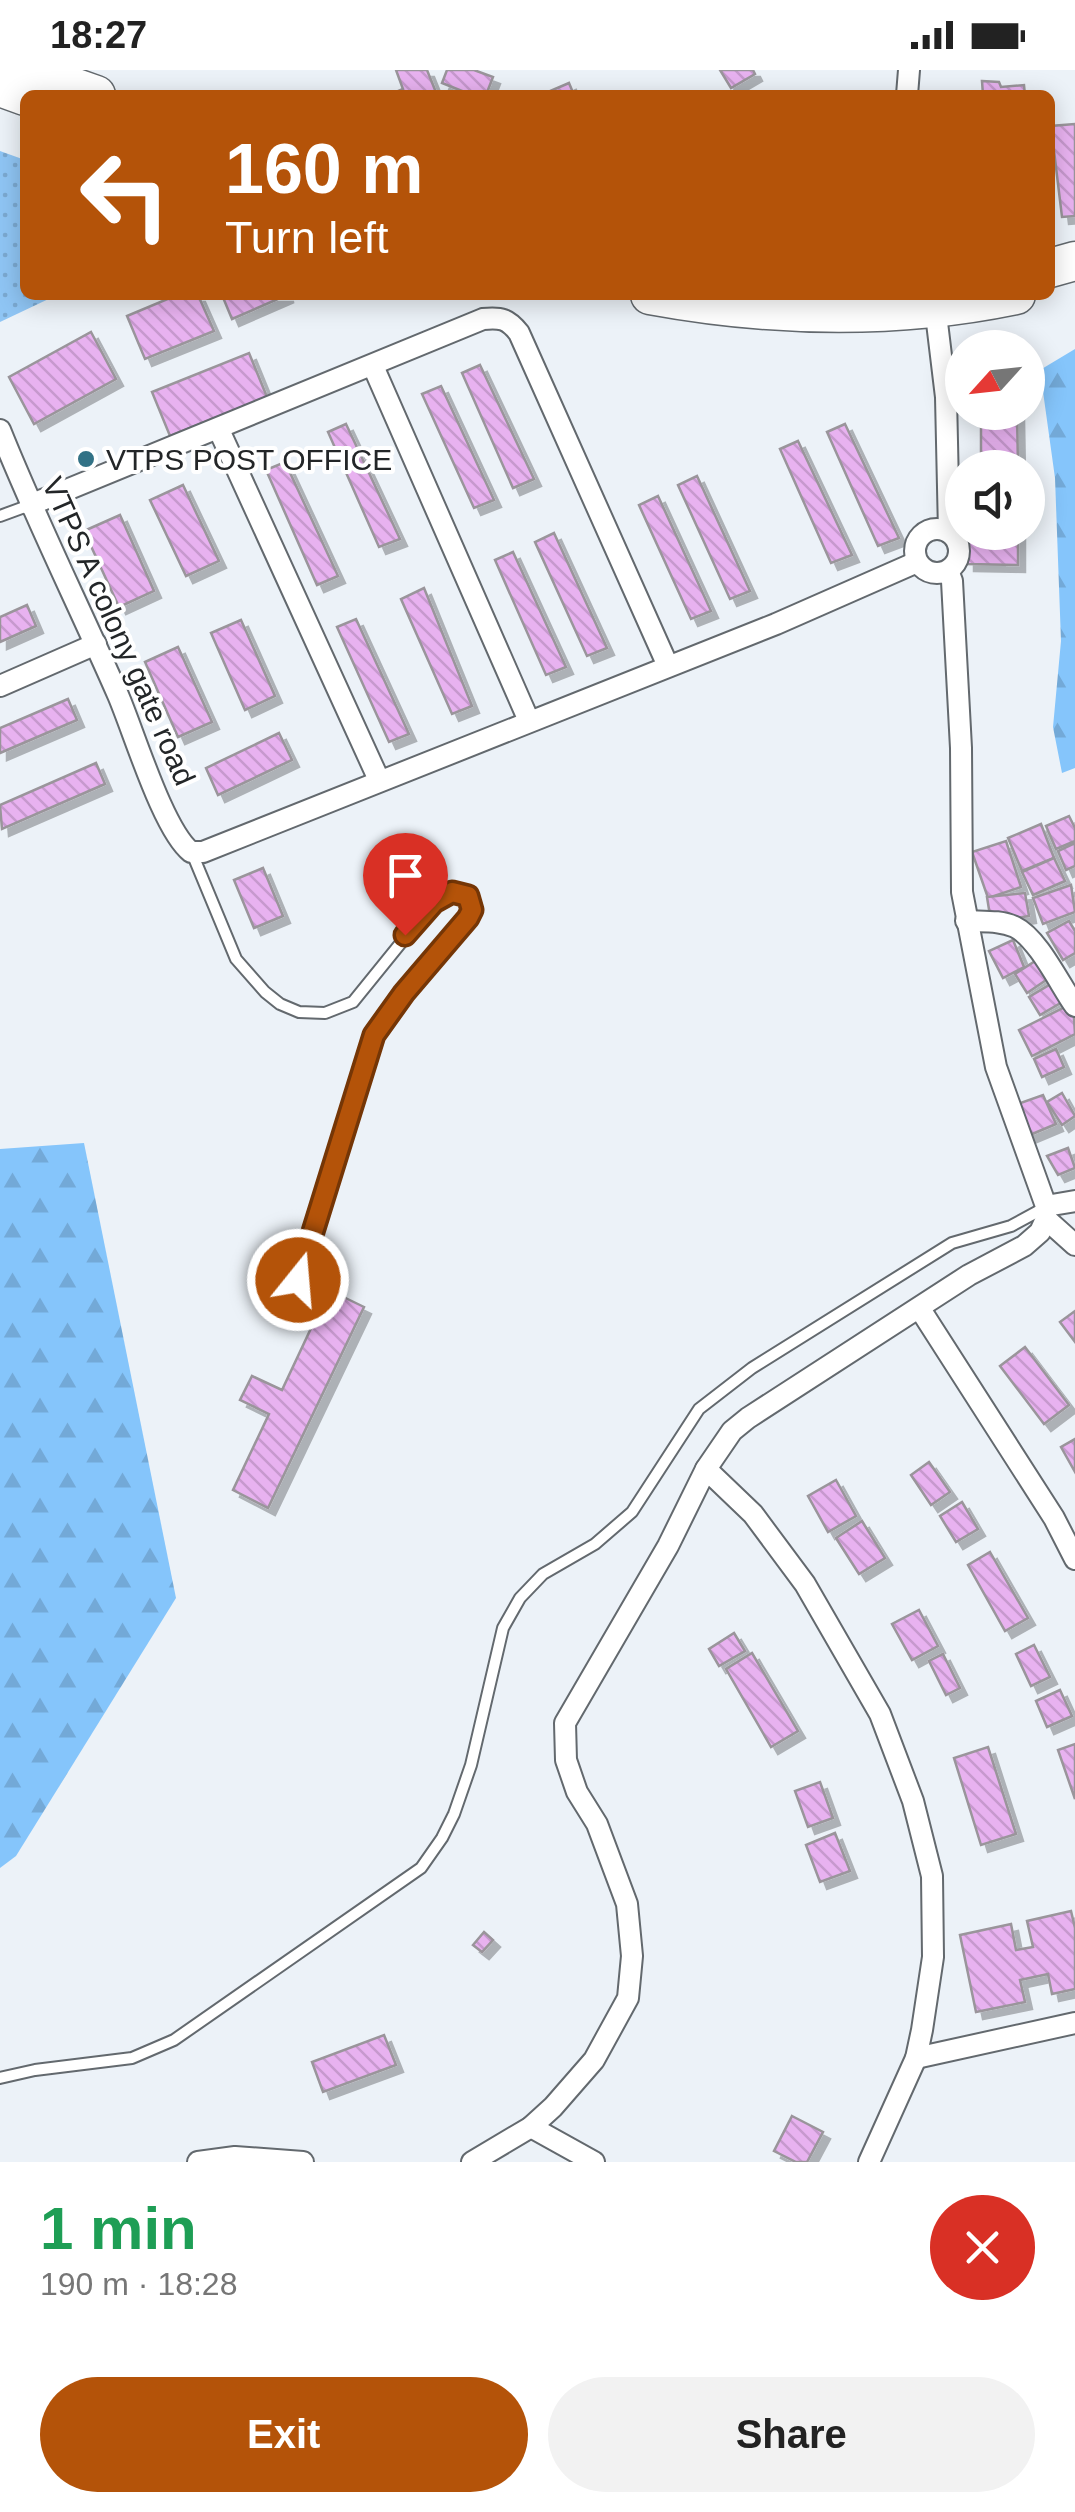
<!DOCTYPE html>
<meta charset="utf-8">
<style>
body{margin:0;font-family:Arial,sans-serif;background:#f2f2f2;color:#222;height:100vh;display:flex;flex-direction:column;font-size:38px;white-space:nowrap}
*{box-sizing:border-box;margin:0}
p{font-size:32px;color:#767676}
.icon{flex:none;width:55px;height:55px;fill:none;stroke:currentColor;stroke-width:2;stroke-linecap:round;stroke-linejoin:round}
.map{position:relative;height:2092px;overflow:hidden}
.drawer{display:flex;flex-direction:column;background:#fff;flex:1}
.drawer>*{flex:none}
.banner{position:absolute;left:20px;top:20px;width:1035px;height:210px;border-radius:15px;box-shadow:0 5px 25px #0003;background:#b45309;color:#fff;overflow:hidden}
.needle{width:65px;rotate:243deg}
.tools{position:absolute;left:945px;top:260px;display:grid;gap:20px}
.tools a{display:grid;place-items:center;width:100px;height:100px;border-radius:50%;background:#fff;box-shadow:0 5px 25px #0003;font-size:50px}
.pin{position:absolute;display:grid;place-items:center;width:85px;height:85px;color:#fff;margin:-102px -42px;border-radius:50% 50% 50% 0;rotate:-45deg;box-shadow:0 0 10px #0007}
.pin .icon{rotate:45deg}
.me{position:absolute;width:110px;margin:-55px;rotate:17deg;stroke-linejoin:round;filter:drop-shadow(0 0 8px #0008)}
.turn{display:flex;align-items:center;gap:35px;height:210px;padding:0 40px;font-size:45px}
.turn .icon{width:130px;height:130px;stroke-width:2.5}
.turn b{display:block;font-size:70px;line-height:85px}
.round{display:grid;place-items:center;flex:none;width:105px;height:105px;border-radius:52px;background:#f2f2f2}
.overview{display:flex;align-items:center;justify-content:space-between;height:170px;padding:0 40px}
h1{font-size:60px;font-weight:800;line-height:75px;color:#1e9e55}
.action{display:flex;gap:20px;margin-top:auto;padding:20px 40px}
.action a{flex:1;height:115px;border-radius:60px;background:#b45309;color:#fff;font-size:40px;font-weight:800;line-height:115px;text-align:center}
.action a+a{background:#f2f2f2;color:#222}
.status{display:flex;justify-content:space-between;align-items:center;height:70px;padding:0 50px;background:#fff;direction:ltr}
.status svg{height:28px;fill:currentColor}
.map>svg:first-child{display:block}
</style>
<div class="status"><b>18:27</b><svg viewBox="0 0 49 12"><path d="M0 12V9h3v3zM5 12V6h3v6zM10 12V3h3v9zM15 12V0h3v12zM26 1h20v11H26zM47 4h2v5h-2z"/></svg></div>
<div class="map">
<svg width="1075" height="2092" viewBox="0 0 1075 2092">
<defs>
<pattern id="forest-firs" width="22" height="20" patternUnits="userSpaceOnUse" patternTransform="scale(2.5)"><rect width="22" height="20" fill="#85c5fb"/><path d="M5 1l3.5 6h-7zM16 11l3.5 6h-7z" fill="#73a9d7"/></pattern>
<pattern id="park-dots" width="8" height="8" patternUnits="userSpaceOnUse" patternTransform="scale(2.5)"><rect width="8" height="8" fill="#8fc5f4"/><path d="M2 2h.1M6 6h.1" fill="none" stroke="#7ba9d1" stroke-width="1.8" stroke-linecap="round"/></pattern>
<pattern id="building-back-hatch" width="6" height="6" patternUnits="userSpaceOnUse" patternTransform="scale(2.5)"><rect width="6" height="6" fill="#e8b2f0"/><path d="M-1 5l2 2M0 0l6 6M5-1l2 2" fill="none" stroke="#c799ce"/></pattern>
<filter id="shadow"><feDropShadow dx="7" dy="7" stdDeviation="0" flood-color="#0004"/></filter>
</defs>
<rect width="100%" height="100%" fill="#ecf2f8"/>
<g fill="url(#forest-firs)">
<polygon points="1075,279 1075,698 1062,703 1053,657 1061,571 1055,408 1040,300"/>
<polygon points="84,1073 176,1528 16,1786 0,1798 0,1079"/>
</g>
<polygon fill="url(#park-dots)" points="0,81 25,90 25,225 57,225 0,252"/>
<g fill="url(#building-back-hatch)" stroke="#9a959b" stroke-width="2.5" filter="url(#shadow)">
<polygon points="396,0 427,0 437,25 389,25 403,19"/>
<polygon points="447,0 474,0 493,7 486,25 472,25 442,13"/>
<polygon points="720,0 753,0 755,4 731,18"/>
<polygon points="982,11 999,12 1001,17 1024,15 1025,25 983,25"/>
<polygon points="569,13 574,25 541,25"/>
<polygon points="1075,54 1075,146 1062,147 1051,56"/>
<polygon points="177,225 198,225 214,261 145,289 127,246"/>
<polygon points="222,225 287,225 232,249"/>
<polygon points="91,262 116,309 34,354 9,307"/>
<polygon points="249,283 267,327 170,366 152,322"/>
<polygon points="480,295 534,409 513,418 462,303"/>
<polygon points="441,316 494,430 474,438 422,324"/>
<polygon points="981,342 1017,342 1018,398 981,398"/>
<polygon points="346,354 400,469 379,477 328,362"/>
<polygon points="845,354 899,468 878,476 827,362"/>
<polygon points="798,371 852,485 831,493 780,379"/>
<polygon points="285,392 338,506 317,515 266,400"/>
<polygon points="697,406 750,521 730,529 678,415"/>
<polygon points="183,415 219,491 186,506 150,430"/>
<polygon points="658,426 711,541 691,549 639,435"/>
<polygon points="120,445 154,521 119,537 84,461"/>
<polygon points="967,462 1018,462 1018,495 967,494"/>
<polygon points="554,463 607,578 587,586 535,472"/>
<polygon points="513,482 566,597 546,605 495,490"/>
<polygon points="424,518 472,636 452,644 401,529"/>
<polygon points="27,535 36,556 0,572 0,547"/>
<polygon points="356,549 409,664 389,672 337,557"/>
<polygon points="241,550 275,626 245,640 211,563"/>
<polygon points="178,577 212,652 178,667 145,592"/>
<polygon points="68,629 77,650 0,683 0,658"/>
<polygon points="279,663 292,690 218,725 206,698"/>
<polygon points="96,693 105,714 2,759 0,735"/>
<polygon points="1069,746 1075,758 1075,771 1056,779 1046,756"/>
<polygon points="1041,754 1054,788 1022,801 1008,768"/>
<polygon points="1006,771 1021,817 988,828 972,782"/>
<polygon points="1075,773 1075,796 1066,800 1058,781"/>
<polygon points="1054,788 1065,811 1033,825 1022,802"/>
<polygon points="263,798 283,846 254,858 234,810"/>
<polygon points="1071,815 1075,842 1043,854 1033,828"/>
<polygon points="1025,823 1029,846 991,852 987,827"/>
<polygon points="1069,851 1075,861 1075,883 1063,890 1047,863"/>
<polygon points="1013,870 1024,897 1003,908 989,881"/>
<polygon points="1040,888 1052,906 1027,923 1015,904"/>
<polygon points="1056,911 1069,928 1040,945 1029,927"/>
<polygon points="1073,933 1075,964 1032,986 1019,960"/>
<polygon points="1056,979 1064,997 1042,1007 1034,989"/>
<polygon points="1062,1023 1075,1046 1062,1055 1047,1032"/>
<polygon points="1043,1025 1056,1054 1025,1067 1012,1036"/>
<polygon points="1068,1078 1075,1098 1058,1105 1047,1086"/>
<polygon points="329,1220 364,1237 268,1438 233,1420 269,1344 240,1330 252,1306 282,1320"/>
<polygon points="1075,1241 1075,1272 1060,1252"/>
<polygon points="1025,1277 1069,1335 1044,1354 1000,1296"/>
<polygon points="1075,1369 1075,1402 1061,1377"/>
<polygon points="929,1392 950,1422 931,1435 911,1405"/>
<polygon points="836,1410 856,1446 828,1462 808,1426"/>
<polygon points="962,1432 978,1459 956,1472 940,1446"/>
<polygon points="862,1451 885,1488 859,1504 836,1468"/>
<polygon points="990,1482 1028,1548 1005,1561 968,1495"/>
<polygon points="919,1540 938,1576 912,1590 892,1554"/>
<polygon points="734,1563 745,1581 719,1596 709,1579"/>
<polygon points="1034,1575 1050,1607 1031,1616 1016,1584"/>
<polygon points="752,1583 798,1661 771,1677 726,1599"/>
<polygon points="943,1584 960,1618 946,1625 929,1591"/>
<polygon points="1060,1620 1072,1646 1047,1657 1036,1631"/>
<polygon points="1075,1674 1075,1729 1058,1680"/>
<polygon points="988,1677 1016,1764 981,1775 954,1688"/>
<polygon points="820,1712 833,1748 808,1757 795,1721"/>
<polygon points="835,1763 850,1801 820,1812 806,1775"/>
<polygon points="1071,1841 1075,1858 1075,1919 1052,1924 1048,1904 1020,1910 1025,1932 976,1942 960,1865 1011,1854 1016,1880 1033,1877 1027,1851"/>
<polygon points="484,1862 493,1870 482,1882 473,1875"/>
<polygon points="384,1965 396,1995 323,2022 312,1992"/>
<polygon points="792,2046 823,2062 807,2092 796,2092 774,2081"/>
</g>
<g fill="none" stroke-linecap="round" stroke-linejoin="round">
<defs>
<g id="lane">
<polyline points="0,446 30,435"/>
<path d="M 192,783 L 236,889 L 265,922 L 280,934 L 299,942 L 325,943 L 353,932 L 434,832 C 444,825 452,820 464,823 L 471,832 L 468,848 L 404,923 L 367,981 L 286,1248"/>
<polyline points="0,2008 35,2000 132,1988 174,1970 421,1798 442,1768 454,1744 471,1695 503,1558 520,1528 543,1504 595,1474 632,1442 699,1339 752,1298 952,1173 1011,1156 1046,1137"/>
</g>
<g id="street">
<polyline points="907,25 909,0"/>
<polyline points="935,236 946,327 949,462"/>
<polyline points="373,296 529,651"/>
<path d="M 0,360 C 36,450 79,536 118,625 C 134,662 163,760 191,782 L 203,782 L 776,554 L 917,492"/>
<polyline points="219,360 379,710"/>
<path d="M 30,435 L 483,249 C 501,247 508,249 519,263 L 668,596"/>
<circle cx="937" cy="481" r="22"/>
<polyline points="0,616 96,574"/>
<path d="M 966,851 C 982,852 1000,850 1015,857 C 1038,868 1060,915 1075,936"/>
<polyline points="1046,1136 1075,1131"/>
<polyline points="1046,1149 1075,1175"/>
<polyline points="920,1239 1054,1448 1075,1489"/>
<polyline points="916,1988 1075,1953"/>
<polyline points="531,2057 594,2092"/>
<polyline points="198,2092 235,2087 303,2092"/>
<polyline points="472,2092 531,2057 553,2037 594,1990 628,1928 632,1886 627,1834 597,1754 577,1722 566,1690 565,1653 668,1476 706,1399"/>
<polyline points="869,2092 916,1988 922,1960 933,1887 932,1806 913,1731 880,1644 805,1514 753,1444 706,1399 732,1361 748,1348 969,1205 1024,1176 1040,1162 1046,1149 1046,1136 996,997 962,822 961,678 952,511 948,501"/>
</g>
<g id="highway">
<polyline points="25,0 96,25"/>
<polyline points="0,17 25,26"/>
<polyline points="1050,198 1075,191"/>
<path d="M 650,225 C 770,247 896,250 1016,225"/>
</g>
</defs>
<use href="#lane" stroke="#63696e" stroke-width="14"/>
<use href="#street" stroke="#63696e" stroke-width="24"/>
<use href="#highway" stroke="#63696e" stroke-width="41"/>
<use href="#lane" stroke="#fff" stroke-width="10"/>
<use href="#street" stroke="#fff" stroke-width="20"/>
<use href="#highway" stroke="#fff" stroke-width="38"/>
</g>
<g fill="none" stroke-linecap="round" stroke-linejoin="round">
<defs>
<polyline id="route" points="298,1210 374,965 404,923 468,848 472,840 468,826 452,822 434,832 405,865"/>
</defs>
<use href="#route" stroke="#753606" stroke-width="25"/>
<use href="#route" stroke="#b45309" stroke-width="18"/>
</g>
<circle fill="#327286" stroke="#fff" stroke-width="4" cx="86" cy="389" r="10"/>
<g text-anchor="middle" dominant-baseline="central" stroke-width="8" stroke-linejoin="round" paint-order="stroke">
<g font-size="30" fill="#232628" stroke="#fff" text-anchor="start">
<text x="106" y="389">VTPS POST OFFICE</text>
</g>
<g font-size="30" fill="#232628" stroke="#fff">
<text transform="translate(119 561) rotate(66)">VTPS A colony gate road</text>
</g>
</g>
</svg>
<div class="tools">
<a><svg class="needle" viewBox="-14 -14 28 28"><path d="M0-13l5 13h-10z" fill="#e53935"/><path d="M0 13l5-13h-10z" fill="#767676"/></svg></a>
<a><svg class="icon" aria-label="sound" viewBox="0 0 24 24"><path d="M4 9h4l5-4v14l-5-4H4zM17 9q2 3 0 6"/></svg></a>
</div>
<div class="pin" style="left:405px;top:865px;background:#d93025"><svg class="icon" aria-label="arrive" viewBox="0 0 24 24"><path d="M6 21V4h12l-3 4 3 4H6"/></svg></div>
<svg class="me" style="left:298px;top:1210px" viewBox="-20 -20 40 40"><circle r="17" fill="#b45309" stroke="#fff" stroke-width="3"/><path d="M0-11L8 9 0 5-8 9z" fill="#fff"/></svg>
<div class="banner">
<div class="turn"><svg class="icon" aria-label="left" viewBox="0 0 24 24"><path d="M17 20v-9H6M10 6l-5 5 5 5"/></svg><div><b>160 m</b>Turn left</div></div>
</div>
</div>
<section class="drawer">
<div class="overview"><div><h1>1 min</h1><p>190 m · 18:28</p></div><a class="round" style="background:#d93025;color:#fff"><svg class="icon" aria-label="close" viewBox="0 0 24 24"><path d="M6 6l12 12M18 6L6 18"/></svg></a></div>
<div class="action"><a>Exit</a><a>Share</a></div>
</section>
